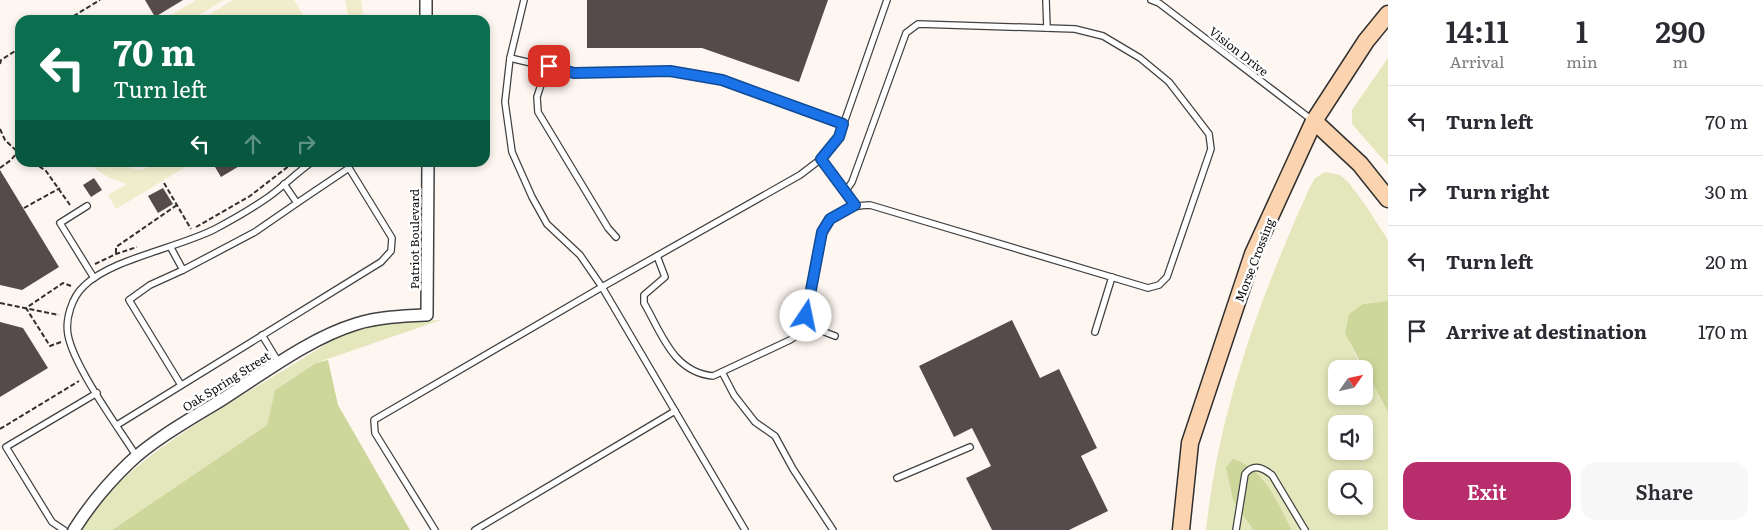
<!DOCTYPE html>
<style>
body{margin:0;font-family:Literata,serif;background:#f7f7f7;color:#2b2b33;height:100vh;display:flex;flex-direction:column;font-size:19px;white-space:nowrap}
*{box-sizing:border-box;margin:0}
p{font-size:16px;color:#7c7c81}
.icon{flex:none;width:28px;height:28px;fill:none;stroke:currentColor;stroke-width:2;stroke-linecap:round;stroke-linejoin:round}
.map{position:relative;flex:1;overflow:hidden}
.drawer{display:flex;flex-direction:column;background:#fff;width:375px}
.drawer>*{flex:none}
.guide{position:absolute;left:15px;top:15px;width:475px;height:152px;border-radius:15px;box-shadow:0 2px 8px #0003;background:#0b6e4f;color:#fff;overflow:hidden}
.needle{width:32px;rotate:56deg}
.buttons{position:absolute;left:1328px;top:360px;display:grid;gap:10px}
.buttons a{display:grid;place-items:center;width:45px;height:45px;border-radius:10px;background:#fff;box-shadow:0 2px 8px #0003;font-size:25px}
.pin{position:absolute;display:grid;place-items:center;width:42px;height:42px;color:#fff;margin:-21px;border-radius:10px;box-shadow:0 2px 8px #0006}
.me{position:absolute;width:55px;margin:-28px;rotate:11deg;stroke-linejoin:round;filter:drop-shadow(0 0 4px #0008)}
.turn{display:flex;align-items:center;gap:18px;height:105px;padding:0 15px;font-size:22px}
.turn .icon{width:65px;height:65px;stroke-width:2.5}
.turn b{display:block;font-size:35px;line-height:42px}
.lanes{display:flex;align-items:center;height:48px;padding:0 15px;background:#0003;justify-content:center;gap:25px;direction:ltr}
.lanes .off{opacity:.35}
.eta{display:flex;justify-content:space-evenly;align-items:center;height:85px;text-align:center}
.eta b{font-size:30px;font-weight:600;line-height:35px}
.action{display:flex;gap:10px;margin-top:auto;padding:10px 15px}
.action a{flex:1;height:58px;border-radius:15px;background:#b82d6b;color:#fff;font-size:20px;font-weight:600;line-height:58px;text-align:center}
.action a+a{background:#f7f7f7;color:#2b2b33}
ul{padding:0;list-style:none}
li{display:flex;align-items:center;gap:15px;height:70px;padding:0 15px;border-top:1px solid #e1e1e2}
li div{flex:1}
li b{display:block;font-size:19px}
li em{font-style:normal}
main{display:flex;flex:1;min-height:0}
.map>svg:first-child{display:block}
</style>
<main>
<div class="map">
<svg width="1388" height="530" viewBox="0 0 1388 530">
<rect width="100%" height="100%" fill="#fef6f0"/>
<g fill="#e4e7bb" fill-rule="evenodd">
<polygon points="1388,58 1388,165 1352,124 1352,110"/>
<path d="M 1325,172 L 1340,175 L 1349,183 L 1366,206 L 1388,240 L 1388,301 L 1363,304 L 1345,334 L 1363,369 L 1336,369 L 1336,396 L 1364,396 L 1364,370 L 1388,412 L 1388,530 L 1292,530 L 1262,477 L 1246,520 L 1253,530 L 1206,530 C 1219,410 1260,297 1309,189 L 1315,178 ZM 1336,424 L 1364,424 L 1364,451 L 1336,451 ZM 1336,479 L 1364,479 L 1364,506 L 1336,506 Z"/>
<path d="M 441,320 L 316,363 L 275,390 L 267,425 L 112,530 L 79,530 C 116,473 177,436 233,401 C 267,380 301,360 334,339 L 363,327 L 388,323 Z"/>
</g>
<g fill="#ced79b">
<polygon points="1388,301 1388,412 1345,334 1349,314 1363,304"/>
<polygon points="328,360 338,405 410,530 112,530 267,425 275,390 316,363"/>
<path d="M 1233,459 C 1265,468 1277,503 1292,530 L 1253,530 L 1233,500 L 1226,467 Z"/>
</g>
<g fill="#efedcc">
<polygon points="196,0 224,0 191,20 163,20"/>
<polygon points="233,0 294,0 306,20 200,20"/>
<polygon points="345,0 361,0 364,20 349,20"/>
<polygon points="88,163 113,163 139,170 164,163 192,163 116,209 108,195 127,184 109,178"/>
</g>
<g fill="#564b4b">
<polygon points="145,0 183,0 155,17"/>
<polygon points="587,0 828,0 799,82 702,48 587,48"/>
<polygon points="212,162 246,162 221,177"/>
<polygon points="0,170 59,267 22,290 0,285"/>
<polygon points="94,178 102,190 91,197 83,185"/>
<polygon points="163,188 173,204 158,213 148,196"/>
<polygon points="1012,320 1040,378 1059,369 1097,448 1081,456 1108,511 1069,530 992,530 966,478 991,466 972,428 954,437 919,366"/>
<polygon points="0,322 23,328 48,368 0,397"/>
</g>
<g fill="none" stroke-linecap="round" stroke-linejoin="round">
<defs>
<g id="lane">
<polyline points="524,0 510,58 505,102 512,152 532,197 547,224 580,255 602,287 745,530"/>
<polyline points="1046,0 1047,28"/>
<polyline points="1151,0 1159,3 1312,120"/>
<polyline points="510,58 574,73 670,71 722,80 843,124"/>
<polyline points="547,66 537,97 538,112 608,228 616,237"/>
<polyline points="821,159 855,205"/>
<polyline points="87,206 60,223 94,278"/>
<polyline points="171,248 183,270 255,232 297,203"/>
<path d="M 657,256 L 665,277 L 644,295 L 644,303 C 662,334 673,372 713,376 L 790,340 L 801,333 L 804,324 L 822,232 C 834,214 848,205 870,205 L 1148,288 L 1159,285 L 1167,277 L 1211,149 L 1209,134 L 1169,82 L 1140,58 L 1103,36 L 1075,29 L 918,24 L 906,33 L 852,182 L 845,192"/>
<polyline points="804,324 835,336"/>
<polyline points="1095,332 1112,277"/>
<polyline points="262,335 279,363"/>
<polyline points="722,372 734,395 755,422 775,436 793,469 833,530"/>
<polyline points="181,385 129,300 150,285 183,270"/>
<polyline points="117,425 381,262 391,251 392,238 349,168 297,203 284,184"/>
<path d="M 137,457 C 118,427 74,367 68,335 C 65,319 72,297 84,286 C 111,259 178,248 215,229 C 232,220 251,209 267,198 C 283,187 296,173 312,162"/>
<polyline points="897,478 970,447"/>
<polyline points="64,530 52,522 6,447 97,393"/>
<polyline points="435,530 375,433 374,420 602,287 800,175 821,159 839,137 887,0"/>
<polyline points="475,530 675,411"/>
<path d="M 1236,530 L 1245,474 C 1254,463 1263,468 1272,475 L 1305,530"/>
</g>
<g id="street">
<polyline points="426,0 426,20"/>
<path d="M 74,530 C 89,506 108,483 129,463 C 154,439 194,417 223,399 C 264,373 310,338 356,324 C 378,317 404,316 427,315 L 428,162"/>
</g>
<g id="secondary">
<polyline points="1314,121 1360,164 1388,199"/>
<polyline points="1181,530 1190,443 1253,254 1314,121 1366,41 1388,14"/>
</g>
</defs>
<use href="#lane" stroke="#414141" stroke-width="8"/>
<use href="#street" stroke="#414141" stroke-width="14"/>
<use href="#secondary" stroke="#303030" stroke-width="19"/>
<g stroke="#303030" stroke-width="2" stroke-dasharray="5 2.5" stroke-linecap="butt">
<polyline points="67,20 100,0"/>
<polyline points="0,64 1,60 20,48"/>
<polyline points="0,129 5,140 20,154"/>
<polyline points="33,162 46,171 70,205"/>
<polyline points="0,168 11,160 17,153"/>
<polyline points="164,183 191,229"/>
<polyline points="24,208 60,188"/>
<polyline points="196,227 250,196 294,162"/>
<polyline points="116,253 116,247 177,205"/>
<polyline points="95,264 116,254 137,247"/>
<polyline points="0,303 59,315"/>
<polyline points="61,342 50,346 26,308 63,283 71,286"/>
<polyline points="0,429 79,381"/>
</g>
<use href="#lane" stroke="#fff" stroke-width="5.5"/>
<use href="#street" stroke="#fff" stroke-width="11"/>
<use href="#secondary" stroke="#fbd4af" stroke-width="16"/>
</g>
<g fill="none" stroke-linecap="round" stroke-linejoin="round">
<defs>
<polyline id="route" points="549,66 574,73 670,71 722,80 843,124 839,137 821,159 855,205 830,219 822,232 806,316"/>
</defs>
<use href="#route" stroke="#114b97" stroke-width="12"/>
<use href="#route" stroke="#1a73e8" stroke-width="9"/>
</g>
<g text-anchor="middle" dominant-baseline="central" stroke-width="5" stroke-linejoin="round" paint-order="stroke">
<g font-size="12" fill="#0e0e0e" stroke="#fff">
<text transform="translate(1239 51) rotate(38)">Vision Drive</text>
<text transform="translate(414 239) rotate(-90)">Patriot Boulevard</text>
<text transform="translate(1254 260) rotate(-69)">Morse Crossing</text>
<text transform="translate(226 381) rotate(-32)">Oak Spring Street</text>
</g>
</g>
</svg>
<div class="buttons">
<a><svg class="needle" viewBox="-14 -14 28 28"><path d="M0-13l5 13h-10z" fill="#e53935"/><path d="M0 13l5-13h-10z" fill="#7c7c81"/></svg></a>
<a><svg class="icon" aria-label="sound" viewBox="0 0 24 24"><path d="M4 9h4l5-4v14l-5-4H4zM17 9q2 3 0 6"/></svg></a>
<a><svg class="icon" aria-label="search" viewBox="0 0 24 24"><circle cx="10" cy="10" r="6"/><path d="M15 15l6 6"/></svg></a>
</div>
<div class="pin" style="left:549px;top:66px;background:#d93025"><svg class="icon" aria-label="arrive" viewBox="0 0 24 24"><path d="M6 21V4h12l-3 4 3 4H6"/></svg></div>
<svg class="me" style="left:806px;top:316px" viewBox="-20 -20 40 40"><circle r="19" fill="#fff"/><path d="M0-13L10 11 0 6-10 11z" fill="#1a73e8"/></svg>
<div class="guide">
<div class="turn"><svg class="icon" aria-label="left" viewBox="0 0 24 24"><path d="M17 20v-9H6M10 6l-5 5 5 5"/></svg><div><b>70 m</b>Turn left</div></div>
<div class="lanes"><svg class="icon" aria-label="left" viewBox="0 0 24 24"><path d="M17 20v-9H6M10 6l-5 5 5 5"/></svg><svg class="icon off" aria-label="ahead" viewBox="0 0 24 24"><path d="M12 20V5M6 11l6-6 6 6"/></svg><svg class="icon off" aria-label="right" viewBox="0 0 24 24"><path d="M7 20v-9h11M14 6l5 5-5 5"/></svg></div>
</div>
</div>
<section class="drawer">
<div class="eta">
<div><b>14:11</b><p>Arrival</p></div>
<div><b>1</b><p>min</p></div>
<div><b>290</b><p>m</p></div>
</div>
<ul>
<li><svg class="icon" aria-label="left" viewBox="0 0 24 24"><path d="M17 20v-9H6M10 6l-5 5 5 5"/></svg><div><b>Turn left</b></div><em>70 m</em></li>
<li><svg class="icon" aria-label="right" viewBox="0 0 24 24"><path d="M7 20v-9h11M14 6l5 5-5 5"/></svg><div><b>Turn right</b></div><em>30 m</em></li>
<li><svg class="icon" aria-label="left" viewBox="0 0 24 24"><path d="M17 20v-9H6M10 6l-5 5 5 5"/></svg><div><b>Turn left</b></div><em>20 m</em></li>
<li><svg class="icon" aria-label="arrive" viewBox="0 0 24 24"><path d="M6 21V4h12l-3 4 3 4H6"/></svg><div><b>Arrive at destination</b></div><em>170 m</em></li>
</ul>
<div class="action"><a>Exit</a><a>Share</a></div>
</section>
</main>
